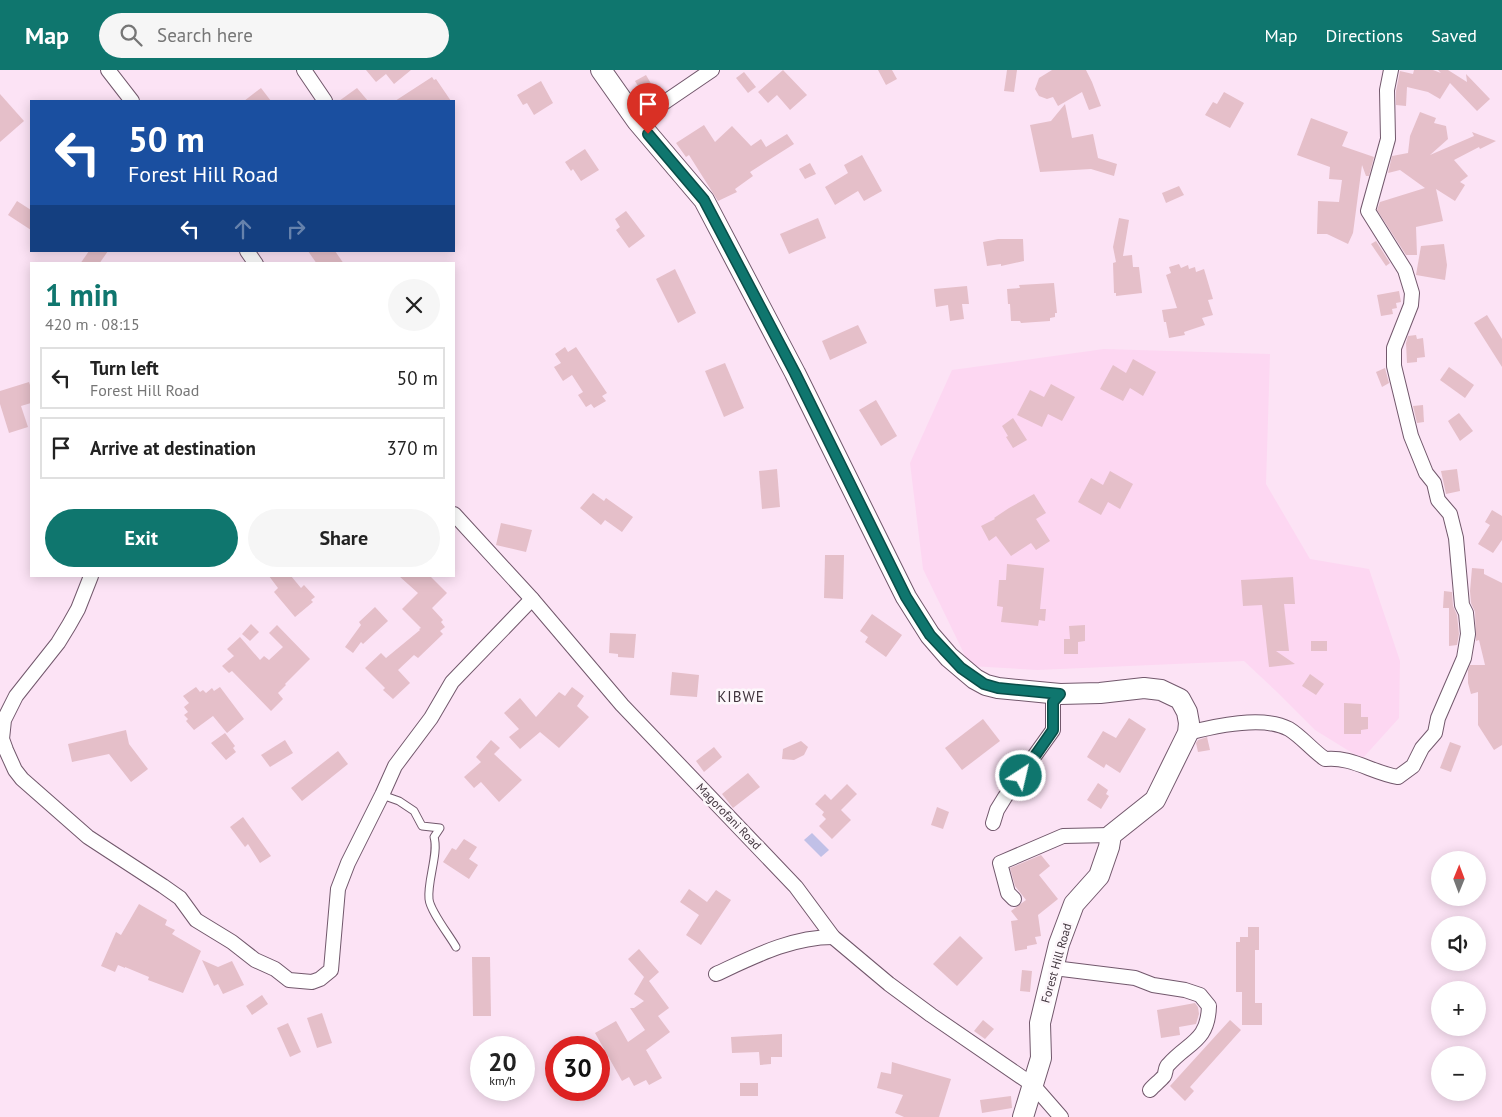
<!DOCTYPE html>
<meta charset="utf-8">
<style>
body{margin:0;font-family:"PT Sans",sans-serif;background:#f6f6f6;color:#222;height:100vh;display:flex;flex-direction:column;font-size:19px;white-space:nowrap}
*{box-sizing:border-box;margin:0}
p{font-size:16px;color:#767676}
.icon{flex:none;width:28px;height:28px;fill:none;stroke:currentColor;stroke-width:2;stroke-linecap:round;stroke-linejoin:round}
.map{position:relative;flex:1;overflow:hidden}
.side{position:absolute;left:30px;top:192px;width:425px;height:315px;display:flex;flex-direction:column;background:#fff;border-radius:0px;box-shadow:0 2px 12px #0003}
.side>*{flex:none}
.banner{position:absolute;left:30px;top:30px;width:425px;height:152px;border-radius:0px;box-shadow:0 2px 12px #0003;background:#1a4fa0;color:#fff;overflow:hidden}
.needle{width:32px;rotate:1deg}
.buttons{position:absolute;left:1431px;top:781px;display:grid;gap:10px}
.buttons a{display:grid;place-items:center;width:55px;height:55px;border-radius:50%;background:#fff;box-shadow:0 2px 12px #0003;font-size:25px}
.speed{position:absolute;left:470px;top:966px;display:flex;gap:10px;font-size:25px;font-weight:700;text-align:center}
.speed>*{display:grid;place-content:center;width:65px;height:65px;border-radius:50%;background:#fff;box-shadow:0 2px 12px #0003;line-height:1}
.speed small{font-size:12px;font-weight:400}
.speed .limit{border:8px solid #d22;background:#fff;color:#111}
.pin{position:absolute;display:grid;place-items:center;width:42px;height:42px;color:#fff;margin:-51px -21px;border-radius:50% 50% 50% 0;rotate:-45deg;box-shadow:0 0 5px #0007}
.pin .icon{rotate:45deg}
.me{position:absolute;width:55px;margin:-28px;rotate:35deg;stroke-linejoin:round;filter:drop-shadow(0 0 4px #0008)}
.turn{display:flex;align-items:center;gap:18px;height:105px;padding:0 15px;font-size:22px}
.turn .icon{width:65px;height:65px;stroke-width:2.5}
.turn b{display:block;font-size:35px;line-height:42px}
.lanes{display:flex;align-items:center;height:48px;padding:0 15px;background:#0003;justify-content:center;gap:25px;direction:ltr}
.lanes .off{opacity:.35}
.round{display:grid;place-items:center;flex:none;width:52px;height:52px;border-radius:26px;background:#f6f6f6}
.head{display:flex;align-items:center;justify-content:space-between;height:85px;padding:0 15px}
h1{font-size:30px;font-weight:800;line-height:38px;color:#0f766e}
.cta{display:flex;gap:10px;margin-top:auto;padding:10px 15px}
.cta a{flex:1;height:58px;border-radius:30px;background:#0f766e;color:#fff;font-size:20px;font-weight:800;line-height:58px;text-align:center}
.cta a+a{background:#f6f6f6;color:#222}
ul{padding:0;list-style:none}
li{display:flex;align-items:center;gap:15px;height:62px;margin:0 10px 8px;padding:0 5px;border:2px solid #e0e0e0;border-radius:0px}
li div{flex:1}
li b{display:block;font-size:19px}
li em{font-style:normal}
header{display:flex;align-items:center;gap:30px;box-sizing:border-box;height:70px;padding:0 25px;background:#0f766e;color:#fff}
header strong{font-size:24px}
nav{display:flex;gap:28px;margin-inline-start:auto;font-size:18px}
.search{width:350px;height:45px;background:#f6f6f6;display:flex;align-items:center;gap:12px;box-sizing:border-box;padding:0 18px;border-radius:28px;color:#767676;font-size:19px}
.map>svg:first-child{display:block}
</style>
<header>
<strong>Map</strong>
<div class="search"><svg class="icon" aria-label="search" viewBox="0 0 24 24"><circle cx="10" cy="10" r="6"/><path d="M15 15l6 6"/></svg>Search here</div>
<nav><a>Map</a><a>Directions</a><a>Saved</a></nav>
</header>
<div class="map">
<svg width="1502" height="1047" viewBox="0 0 1502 1047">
<rect width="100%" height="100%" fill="#fce3f5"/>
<polygon fill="#fdd7f2" points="1104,279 1270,284 1266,414 1310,489 1369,499 1400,591 1399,648 1362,689 1315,660 1277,622 1244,591 1037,600 970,596 923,499 910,393 952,300"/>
<polygon fill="#c1c0e7" points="812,763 829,780 821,787 804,770"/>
<g fill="#e5bfc9">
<polygon points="366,0 411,0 394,14 386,4 376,12"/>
<polygon points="783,0 807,25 790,40 777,25 768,33 758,22"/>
<polygon points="878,0 892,0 897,9 886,15"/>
<polygon points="1007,0 1017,0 1014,22 1004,21"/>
<polygon points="1052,0 1086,0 1092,12 1101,36 1089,40 1082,22 1058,36 1053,27 1047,29 1039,26 1035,19 1039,8"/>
<polygon points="1414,0 1433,0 1441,3 1438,0 1448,0 1467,12 1466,4 1490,29 1477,41 1450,13 1440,29 1428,22 1407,17 1406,36 1396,35 1396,21 1400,1 1413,4"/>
<polygon points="744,2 756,17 748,23 736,8"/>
<polygon points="646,5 653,17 642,23 635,11"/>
<polygon points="432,7 434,10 436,9 451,31 395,31"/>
<polygon points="541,11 553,33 534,45 527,33 523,35 517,25"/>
<polygon points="261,18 271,31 244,31"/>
<polygon points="357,18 368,31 339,31"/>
<polygon points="1224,22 1244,33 1230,58 1205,45 1213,32 1217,34"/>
<polygon points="0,24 24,51 0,72"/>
<polygon points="1065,34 1072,68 1093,64 1098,88 1117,94 1114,106 1091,99 1040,102 1030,55 1051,51"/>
<polygon points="1420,42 1436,48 1434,53 1446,56 1448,69 1430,85 1474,66 1472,62 1496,71 1480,79 1479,77 1454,90 1468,106 1460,112 1465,115 1455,131 1436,119 1443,151 1416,157 1417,185 1406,185 1377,140 1380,132 1425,118 1400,100 1388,103 1392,86 1408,83 1410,66"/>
<polygon points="1311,48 1348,62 1342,76 1374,87 1369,106 1366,106 1362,95 1353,163 1348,174 1327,164 1317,164 1318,131 1339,132 1342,110 1329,109 1330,97 1297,85"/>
<polygon points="704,55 715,72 732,56 751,76 761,69 766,77 787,64 794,74 750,102 753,106 735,119 737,122 718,131 689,85 686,87 676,73"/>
<polygon points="585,79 599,100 581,111 573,99 571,101 565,92"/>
<polygon points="862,85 882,121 864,131 858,121 835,135 825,117 848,103 844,95"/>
<polygon points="810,93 816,104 805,109 799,99"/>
<polygon points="1179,116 1184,125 1166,133 1162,123"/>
<polygon points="17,131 31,140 31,160 8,145"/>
<polygon points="626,141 645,166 629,178 616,160 620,157 615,149"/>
<polygon points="818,148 826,168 789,184 780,164"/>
<polygon points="1119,148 1129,150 1123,186 1132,185 1133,197 1139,197 1142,223 1116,226 1116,223 1114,223 1113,193 1116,192 1113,177"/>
<polygon points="998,169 1023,169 1024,191 1001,196 1001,194 987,196 983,172"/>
<polygon points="1376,171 1390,193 1386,196 1371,174"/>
<polygon points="1444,174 1447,195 1445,210 1416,205 1421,176"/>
<polygon points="89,181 108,181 99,194 80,194"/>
<polygon points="308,181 335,181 344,194 317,194"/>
<polygon points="1179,194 1181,198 1188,195 1189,199 1195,197 1196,202 1204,199 1213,229 1208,230 1213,245 1202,248 1205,255 1184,262 1185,265 1169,268 1166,252 1164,252 1162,240 1177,238 1166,205 1171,203 1169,197"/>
<polygon points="675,199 696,243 678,253 656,209"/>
<polygon points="1054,213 1057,243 1055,243 1055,247 1050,248 1050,251 1021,253 1020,251 1011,251 1010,234 1008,234 1007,219 1020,218 1019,215"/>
<polygon points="967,216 969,234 962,234 964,249 950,251 948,235 936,237 934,219"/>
<polygon points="1399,221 1401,232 1396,233 1397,238 1392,239 1393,244 1381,246 1377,225"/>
<polygon points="1487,245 1502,269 1502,297 1474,253"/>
<polygon points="858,255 867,273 830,290 822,271"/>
<polygon points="1416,265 1417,269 1423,268 1425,287 1417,288 1417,292 1407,293 1406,273 1408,266"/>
<polygon points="565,277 568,282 576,277 607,323 602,326 606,331 594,338 591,334 586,337 578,325 583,322 572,305 563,311 554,297 561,293 555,284"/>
<polygon points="1133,289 1156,302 1143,326 1130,318 1123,331 1100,319 1113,295 1126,303"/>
<polygon points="725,293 744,338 724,347 705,301"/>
<polygon points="1449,297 1474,315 1465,328 1440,310"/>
<polygon points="1385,298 1389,313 1382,317 1376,302"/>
<polygon points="29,312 31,318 31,333 21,336 28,357 9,363 0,334 0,321"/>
<polygon points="1051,314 1075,327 1062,351 1048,344 1042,357 1017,345 1030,320 1044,327"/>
<polygon points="876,330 897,366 881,376 859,340"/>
<polygon points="1423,335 1424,352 1417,353 1413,336"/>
<polygon points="1459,343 1473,361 1460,371 1448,351"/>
<polygon points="1013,348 1027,370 1013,378 1006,367 1008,366 1002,356"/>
<polygon points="777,399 780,437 762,439 759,401"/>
<polygon points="1457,399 1460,421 1446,424 1441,401"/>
<polygon points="1110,401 1133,414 1120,439 1108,432 1101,445 1078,432 1091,408 1103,415"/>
<polygon points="593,423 604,431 606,428 633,447 622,462 605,450 601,455 580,438"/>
<polygon points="1034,424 1046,443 1036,449 1050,471 1036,480 1031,473 1011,486 996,466 989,471 981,456 995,449 994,448 1009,438"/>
<polygon points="1492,440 1502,446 1502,470 1493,483 1478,474 1490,455 1485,452"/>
<polygon points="501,453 532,460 526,482 496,475"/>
<polygon points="825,485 844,485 843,529 824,528"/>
<polygon points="1007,494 1044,498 1040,539 1046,539 1045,551 1039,550 1038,556 1001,552 1003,537 997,536 999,510 1006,510"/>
<polygon points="1472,498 1484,499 1484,504 1502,513 1502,675 1494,680 1478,655 1478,622 1471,624 1468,613 1468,600 1470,595 1485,595 1479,570 1476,571 1475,542 1471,533 1470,521"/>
<polygon points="269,506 291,506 301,518 304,515 315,527 311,530 313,532 295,547 274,522 278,518"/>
<polygon points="399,506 430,506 447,523 432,538 443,550 441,552 445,557 440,561 443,564 418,588 414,585 398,600 410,613 393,629 383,620 385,618 365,598 381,583 386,588 420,560 419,559 421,558 402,539 418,523"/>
<polygon points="1293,507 1295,534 1284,534 1289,581 1276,581 1295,594 1269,597 1262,535 1243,536 1241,510"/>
<polygon points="1444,521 1452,522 1453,536 1457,545 1459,564 1457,575 1449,576 1449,538 1443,538"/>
<polygon points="375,537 388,551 363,574 361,572 353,583 345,577 361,555 359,552"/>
<polygon points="872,544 902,565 886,587 865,572 868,567 860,561"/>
<polygon points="251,554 259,562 250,571 242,564"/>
<polygon points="277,555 310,589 285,614 286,615 278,623 283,629 271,641 232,601 229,603 222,596 234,586 227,579 240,567 260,590 264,586 269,590 283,577 269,563"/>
<polygon points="1085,555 1085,571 1078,572 1078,584 1064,584 1064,569 1070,569 1069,556"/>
<polygon points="610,563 636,564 634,588 618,587 618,584 609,583"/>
<rect x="1311" y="571" width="16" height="10"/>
<polygon points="672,602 699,605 697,627 670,625"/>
<polygon points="1310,604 1324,614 1316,625 1302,616"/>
<polygon points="196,617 200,622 203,620 206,623 212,618 214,621 220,617 244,649 227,663 213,646 194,660 186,651 188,649 184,645 188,642 184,637 189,633 183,626"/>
<polygon points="572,617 584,626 577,636 589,647 559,678 540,662 520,679 509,667 519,659 504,643 520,628 536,647 559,622 565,626"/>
<polygon points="1344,633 1361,634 1361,647 1368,647 1368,659 1361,660 1361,664 1344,664"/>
<polygon points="1129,648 1146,659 1120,703 1106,694 1104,698 1087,687 1103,661 1116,668"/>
<polygon points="983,649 1000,671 962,700 945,678"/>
<polygon points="126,660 129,674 148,699 131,712 109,684 72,692 68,674"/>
<polygon points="225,663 235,676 233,678 236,682 226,690 211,673"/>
<polygon points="1207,667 1210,680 1198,682 1196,673 1198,670"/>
<polygon points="285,670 293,683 270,697 261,685"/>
<polygon points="491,670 500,678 494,684 522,710 499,732 481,712 474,718 464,707 481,692 476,687"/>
<polygon points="801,671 808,677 804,685 794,690 782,689 783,679"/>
<polygon points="1450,672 1461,676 1451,702 1440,698"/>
<polygon points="714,677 722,687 704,702 696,691"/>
<polygon points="338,681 348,694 302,731 291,718"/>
<polygon points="748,703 760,717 733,738 722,724"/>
<polygon points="1098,713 1108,720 1106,724 1109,726 1101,739 1087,730"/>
<polygon points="847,714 857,724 841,740 851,750 832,769 819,756 826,749 822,745 824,742 815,734 825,724 831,730"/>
<polygon points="937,737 949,742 943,759 931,755"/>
<polygon points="243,747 271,786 260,793 248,774 245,777 230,757"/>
<polygon points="464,769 477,777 469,789 478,795 469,809 443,792 452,778 456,780"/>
<polygon points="1041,785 1050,796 1039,805 1058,829 1038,845 1041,866 1035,867 1037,874 1027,876 1027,879 1015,881 1011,851 1018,850 1011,841 1026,830 1015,816 1010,798"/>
<polygon points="689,819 707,832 716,820 731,830 701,875 686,865 699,845 680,832"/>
<polygon points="139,834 167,850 165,855 175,860 172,864 201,881 183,923 148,910 149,907 125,897 125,898 118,895 115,902 101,896 116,862 121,865"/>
<polygon points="1248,857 1259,857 1259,880 1255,880 1255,933 1262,933 1262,955 1242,955 1242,922 1236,922 1236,872 1240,872 1240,867 1248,867"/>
<polygon points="960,866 983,888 957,916 933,894"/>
<polygon points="639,879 659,902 649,911 669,938 658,946 670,962 646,980 662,1008 649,1015 646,1010 634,1016 629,1007 622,1011 595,963 616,951 628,972 645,960 630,938 634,938 644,931 634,924 644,907 628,889"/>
<polygon points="472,887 490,887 491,946 473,946"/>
<polygon points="202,890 218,897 232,891 244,915 223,924 218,914 214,916"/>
<polygon points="1022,900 1032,901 1030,922 1020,921"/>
<polygon points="262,925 268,934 252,945 246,936"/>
<polygon points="1195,933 1198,937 1199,944 1196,954 1179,957 1180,965 1161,968 1157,940"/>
<polygon points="322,943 332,973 317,978 307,948"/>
<polygon points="983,950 994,959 985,969 974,961"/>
<polygon points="1230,950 1241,960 1190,1017 1194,1021 1185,1031 1170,1016"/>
<polygon points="288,953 301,982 290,987 277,958"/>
<polygon points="782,964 782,987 771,987 771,994 760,995 759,982 732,983 731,967"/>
<polygon points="892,992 951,1009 939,1047 904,1047 895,1043 903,1025 877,1018 881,1002 891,1004"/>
<rect x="740" y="1013" width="18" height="13"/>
<polygon points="1011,1026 1012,1038 982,1043 980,1030"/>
</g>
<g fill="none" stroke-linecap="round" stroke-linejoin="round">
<defs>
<path id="lane" d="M 382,725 L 399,731 L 414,741 L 422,756 L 440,758 L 434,767 C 439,783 427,811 429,829 C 430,841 450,866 456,877"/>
<g id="street">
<polyline points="108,0 132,31"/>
<polyline points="304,0 325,31"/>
<polyline points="637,51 712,0"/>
<polyline points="247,181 256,194"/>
<polyline points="454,444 532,529 622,635 796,817 833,867 889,914 931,945 1033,1015 1061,1047"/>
<polyline points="91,506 78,539 69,555 58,573 16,626 4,650 2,669 6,680 15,700 22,709 88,767 163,816 180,828 196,850 232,872 255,890 275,899 289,910 312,912 320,909 331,900 338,819 348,793 382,725 395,696 431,648 452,612 532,529"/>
<path d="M 1188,663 C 1215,656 1263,645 1289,659 C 1302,667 1312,680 1325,689 C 1351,686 1373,703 1398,707 L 1413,696 L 1422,678 L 1435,663 L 1438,648 L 1464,588 L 1468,564 L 1466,543 L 1462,535 L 1456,468 L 1450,444 L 1438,430 L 1434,413 L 1426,403 L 1411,366 L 1394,296 L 1394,278 L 1411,235 L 1412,223 L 1405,200 L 1368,141 L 1388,69 L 1387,20 L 1391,0"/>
<polyline points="993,753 997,740 1005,727 1053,660 1053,632 1060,624"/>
<polyline points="1014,829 1008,823 1000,793 1063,766 1111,765"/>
<path d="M 1054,898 L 1135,908 L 1153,915 L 1185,920 L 1200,925 L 1209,936 C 1208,972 1188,972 1168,995 C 1165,998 1166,1003 1164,1006 C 1160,1011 1154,1015 1150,1020"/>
<path d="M 716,904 C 753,887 791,867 833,867"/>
</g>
<polyline id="secondary" points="601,0 637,51 704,130 795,303 906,527 930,565 949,587 975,609 986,615 998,618 1060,624 1100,623 1144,618 1161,620 1180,629 1187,642 1189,653 1188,663 1155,730 1111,765 1109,777 1099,806 1074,834 1059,874 1040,953 1041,988 1023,1047"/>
</defs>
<use href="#lane" stroke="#72586c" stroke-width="9"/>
<use href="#street" stroke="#72586c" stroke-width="16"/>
<use href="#secondary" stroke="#72586c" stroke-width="22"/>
<use href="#lane" stroke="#fff" stroke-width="7"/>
<use href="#street" stroke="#fff" stroke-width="14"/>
<use href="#secondary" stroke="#fff" stroke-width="20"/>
</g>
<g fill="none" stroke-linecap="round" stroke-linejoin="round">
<defs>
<polyline id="route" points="648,64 704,130 795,303 906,527 930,565 961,598 984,614 998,618 1060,624 1053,632 1053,660 1021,706"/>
</defs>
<use href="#route" stroke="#0a4d48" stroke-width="12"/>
<use href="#route" stroke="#0f766e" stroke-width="9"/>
</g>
<g text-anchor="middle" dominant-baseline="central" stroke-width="5" stroke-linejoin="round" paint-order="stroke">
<g font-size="12" fill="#40343d" stroke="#fdf7fb">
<text transform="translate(729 746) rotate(46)">Magorofani Road</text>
<text transform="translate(1056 893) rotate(-74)">Forest Hill Road</text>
</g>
<g font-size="15" letter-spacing="1" fill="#40343d" stroke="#fdf7fb">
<text x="741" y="626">KIBWE</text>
</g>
</g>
</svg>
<div class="buttons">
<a><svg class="needle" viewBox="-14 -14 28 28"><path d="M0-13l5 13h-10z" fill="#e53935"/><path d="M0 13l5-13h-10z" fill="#767676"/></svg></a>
<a><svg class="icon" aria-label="sound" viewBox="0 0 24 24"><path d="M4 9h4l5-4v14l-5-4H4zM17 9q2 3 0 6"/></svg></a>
<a>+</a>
<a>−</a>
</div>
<div class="speed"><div>20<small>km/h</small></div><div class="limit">30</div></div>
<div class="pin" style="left:648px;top:64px;background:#d93025"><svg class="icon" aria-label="arrive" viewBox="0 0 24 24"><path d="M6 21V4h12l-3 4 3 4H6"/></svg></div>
<svg class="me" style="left:1021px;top:706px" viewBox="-20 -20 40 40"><circle r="17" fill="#0f766e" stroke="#fff" stroke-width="3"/><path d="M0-11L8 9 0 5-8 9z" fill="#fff"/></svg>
<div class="banner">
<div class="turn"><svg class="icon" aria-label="left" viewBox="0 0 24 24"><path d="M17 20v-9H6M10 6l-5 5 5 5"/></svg><div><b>50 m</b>Forest Hill Road</div></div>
<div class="lanes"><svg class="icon" aria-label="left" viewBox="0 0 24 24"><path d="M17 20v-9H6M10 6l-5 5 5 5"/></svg><svg class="icon off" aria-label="ahead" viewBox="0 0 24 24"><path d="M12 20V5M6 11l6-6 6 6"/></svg><svg class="icon off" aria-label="right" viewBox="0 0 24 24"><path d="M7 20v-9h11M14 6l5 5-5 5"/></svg></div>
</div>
<section class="side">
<div class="head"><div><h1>1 min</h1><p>420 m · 08:15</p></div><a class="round"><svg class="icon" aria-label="close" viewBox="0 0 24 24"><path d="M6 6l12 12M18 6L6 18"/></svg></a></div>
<ul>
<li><svg class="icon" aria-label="left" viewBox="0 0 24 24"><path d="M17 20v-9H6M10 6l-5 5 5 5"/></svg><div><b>Turn left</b><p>Forest Hill Road</p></div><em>50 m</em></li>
<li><svg class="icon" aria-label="arrive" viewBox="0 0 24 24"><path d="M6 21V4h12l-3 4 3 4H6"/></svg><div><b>Arrive at destination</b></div><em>370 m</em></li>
</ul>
<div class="cta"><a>Exit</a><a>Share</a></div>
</section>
</div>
